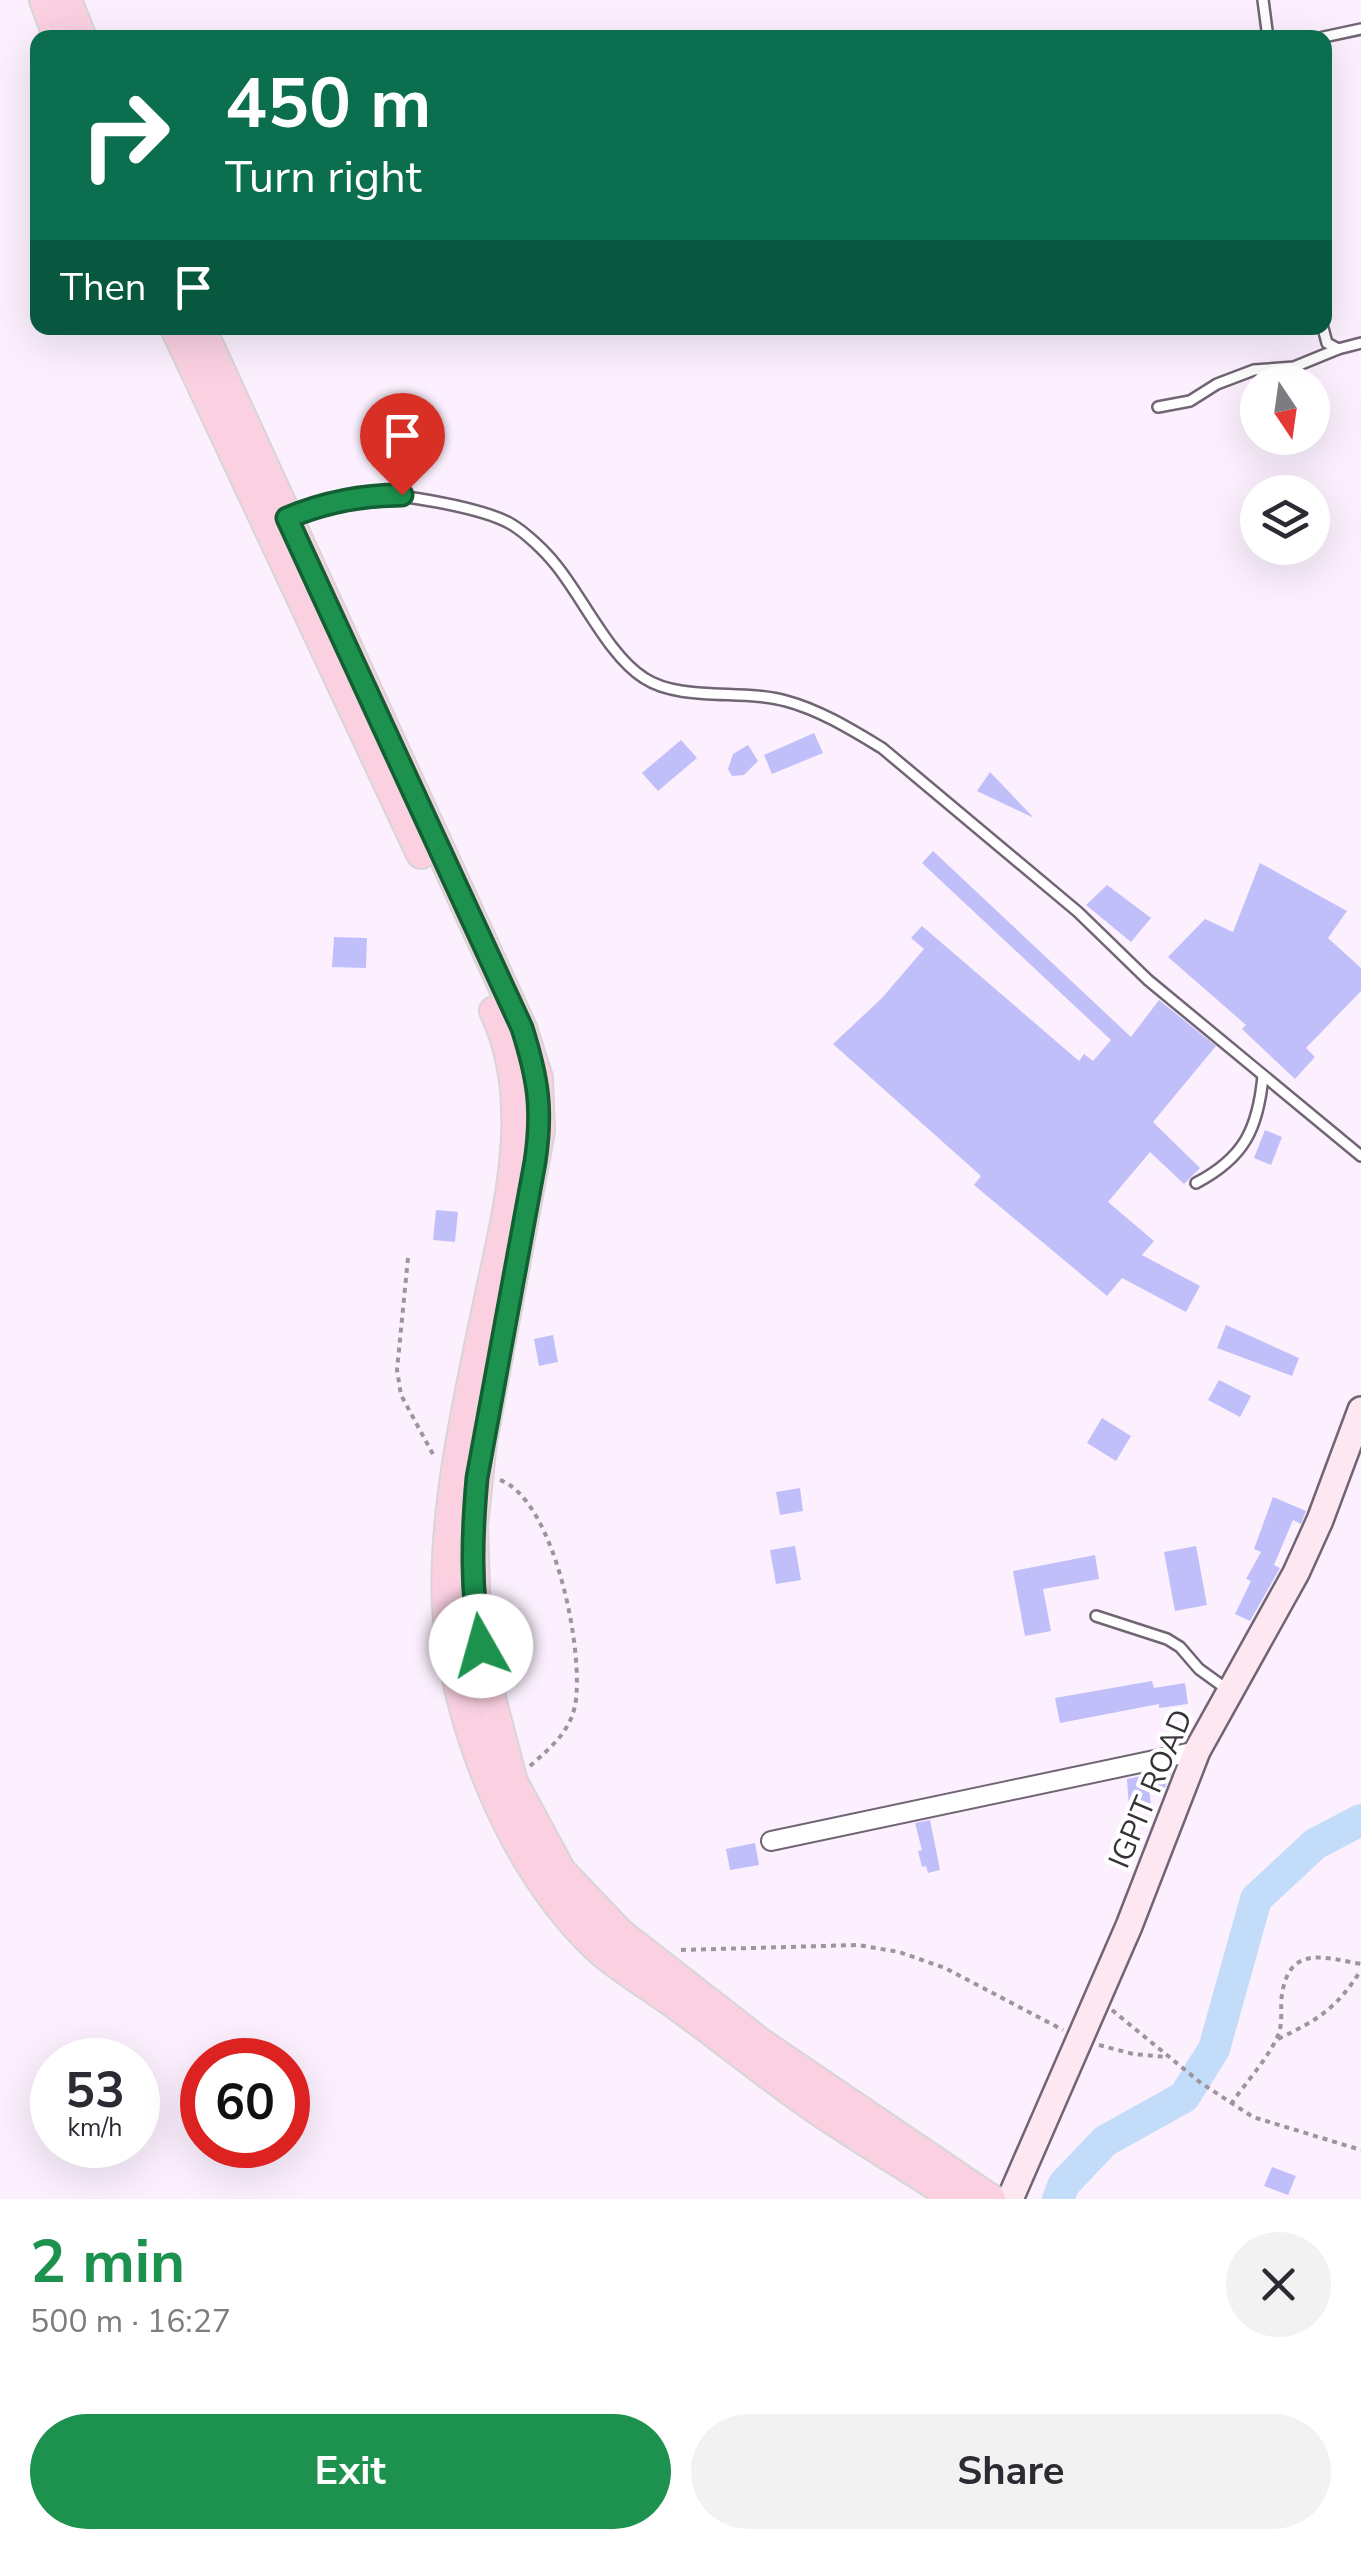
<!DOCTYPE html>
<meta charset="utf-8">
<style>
body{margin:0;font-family:"Nunito Sans",sans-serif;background:#f2f2f3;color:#2b2b33;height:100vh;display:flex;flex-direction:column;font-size:38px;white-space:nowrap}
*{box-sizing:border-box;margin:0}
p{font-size:32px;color:#7c7c81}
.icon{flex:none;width:55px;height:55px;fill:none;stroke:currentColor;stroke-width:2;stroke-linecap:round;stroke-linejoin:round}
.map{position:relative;height:2199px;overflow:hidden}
.panel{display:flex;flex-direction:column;background:#fff;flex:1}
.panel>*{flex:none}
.hud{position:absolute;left:30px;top:30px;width:1302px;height:305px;border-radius:20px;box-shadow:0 10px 40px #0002;background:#0b6e4f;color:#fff;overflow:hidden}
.needle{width:65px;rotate:167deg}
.tools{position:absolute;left:1240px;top:365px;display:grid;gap:20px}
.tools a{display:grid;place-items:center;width:90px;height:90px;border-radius:50%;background:#fff;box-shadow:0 10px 40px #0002;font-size:50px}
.speed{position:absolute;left:30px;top:2038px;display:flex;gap:20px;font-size:50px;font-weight:700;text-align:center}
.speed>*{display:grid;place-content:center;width:130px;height:130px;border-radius:50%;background:#fff;box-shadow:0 10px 40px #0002;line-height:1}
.speed small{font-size:25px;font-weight:400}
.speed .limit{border:15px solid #d22;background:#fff;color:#111}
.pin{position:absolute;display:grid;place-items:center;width:85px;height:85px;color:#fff;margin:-102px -42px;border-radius:50% 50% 50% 0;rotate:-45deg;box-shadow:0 0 10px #0007}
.pin .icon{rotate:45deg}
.me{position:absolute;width:110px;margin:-55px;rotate:353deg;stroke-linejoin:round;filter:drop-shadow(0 0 8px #0008)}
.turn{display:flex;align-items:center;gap:35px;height:210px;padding:0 30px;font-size:45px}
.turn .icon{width:130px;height:130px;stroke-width:2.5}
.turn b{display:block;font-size:70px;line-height:85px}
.then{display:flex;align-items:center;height:95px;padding:0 30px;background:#0003;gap:20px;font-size:38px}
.round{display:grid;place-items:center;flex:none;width:105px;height:105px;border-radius:52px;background:#f2f2f3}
.overview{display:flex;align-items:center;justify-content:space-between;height:170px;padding:0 30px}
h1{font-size:60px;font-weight:700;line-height:75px;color:#1c924e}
.action{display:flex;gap:20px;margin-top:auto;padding:20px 30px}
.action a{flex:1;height:115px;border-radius:60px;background:#1c924e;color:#fff;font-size:40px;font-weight:700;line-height:115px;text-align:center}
.action a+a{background:#f2f2f3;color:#2b2b33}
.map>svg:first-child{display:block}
</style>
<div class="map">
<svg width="1361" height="2199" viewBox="0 0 1361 2199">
<rect width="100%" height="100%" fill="#fcf0fe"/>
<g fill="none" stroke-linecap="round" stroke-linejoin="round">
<polyline stroke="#c3dcfa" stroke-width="32" points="1058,2199 1064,2184 1105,2141 1184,2097 1214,2049 1256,1899 1315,1844 1361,1820"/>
</g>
<g fill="#c1bffa">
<polygon points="814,733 823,753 772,774 764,755"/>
<polygon points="681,740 697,758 658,791 642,773"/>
<polygon points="748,745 758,761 744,775 732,776 728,769 733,754"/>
<polygon points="990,772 1032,816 1032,817 977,791"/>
<polygon points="933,851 1131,1037 1159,1000 1216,1046 1153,1122 1200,1168 1184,1184 1150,1152 1108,1202 1154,1241 1142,1255 1200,1286 1186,1312 1122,1278 1107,1296 974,1185 981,1176 833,1044 882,998 924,949 911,938 922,926 1079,1061 1084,1054 1093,1061 1111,1040 922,863"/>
<polygon points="1260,863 1347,911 1328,938 1361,968 1361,991 1306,1048 1315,1057 1295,1079 1242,1029 1246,1025 1168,957 1205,919 1233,932"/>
<polygon points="1107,885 1151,918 1131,942 1086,905"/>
<polygon points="334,937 367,938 366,968 332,967"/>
<polygon points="1265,1130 1282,1137 1271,1165 1254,1158"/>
<polygon points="436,1210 458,1212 455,1242 433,1240"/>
<polygon points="1226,1325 1299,1358 1292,1376 1217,1348"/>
<polygon points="553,1335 558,1362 539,1366 534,1339"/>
<polygon points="1219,1380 1251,1396 1240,1417 1208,1400"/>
<polygon points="1102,1418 1131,1436 1116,1461 1087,1443"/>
<polygon points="800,1488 803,1511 780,1515 776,1492"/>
<polygon points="1273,1497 1306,1511 1301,1524 1293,1520 1274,1565 1280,1568 1250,1621 1235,1614 1251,1581 1246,1579 1261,1552 1254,1549"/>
<polygon points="795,1546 801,1580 776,1584 770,1550"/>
<polygon points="1196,1546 1207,1605 1175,1611 1164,1552"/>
<polygon points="1095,1555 1099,1579 1043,1589 1051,1631 1025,1636 1013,1571"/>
<polygon points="1152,1681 1154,1688 1185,1683 1188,1704 1159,1708 1159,1704 1060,1723 1055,1698"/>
<polygon points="1159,1772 1171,1774 1165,1788 1149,1786 1151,1807 1129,1809 1127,1779"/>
<polygon points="930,1820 940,1870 928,1873 926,1866 922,1867 918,1851 922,1850 915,1823"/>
<polygon points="755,1843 759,1865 730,1870 726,1849"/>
<polygon points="1272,2167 1296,2176 1288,2195 1264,2186"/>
</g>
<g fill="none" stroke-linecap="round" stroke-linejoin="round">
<defs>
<g id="lane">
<polyline points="1263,0 1268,38"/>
<polyline points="1319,38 1361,29"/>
<polyline points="1323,328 1327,343 1338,349 1361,343"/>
<polyline points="1158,407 1190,401 1217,384 1254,370 1294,367 1338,349"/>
<path d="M 290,517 C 313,507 337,499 362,496 C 394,491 483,508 511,524 C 526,533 545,551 556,565 C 583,598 609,656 644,678 C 680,702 744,689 786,701 C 820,710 852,730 882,748 L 1078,912 L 1148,980 L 1361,1156"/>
<path d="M 1196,1183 C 1244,1158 1258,1129 1263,1076"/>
<polyline points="1096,1616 1167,1639 1180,1647 1199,1669 1228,1690"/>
</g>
<polyline id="street" points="771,1841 1197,1751"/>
<polyline id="secondary" points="1010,2199 1129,1926 1197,1751 1296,1573 1320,1520 1361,1410"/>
<g id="primary">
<polyline points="44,0 58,38"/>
<polyline points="67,0 82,38"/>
<polyline points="175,328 421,854"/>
<polyline points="201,328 522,1028 538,1078 540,1131 482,1442 473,1526 476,1618 492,1702 513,1782 561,1871 620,1933 761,2043 991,2199"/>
<path d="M 494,1011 C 538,1104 507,1212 487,1308 C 468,1399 442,1515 447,1607 C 455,1725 511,1865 596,1947 C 620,1969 650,1986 676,2005 C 723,2039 768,2076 816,2109 C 861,2140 910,2168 956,2199"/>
</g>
</defs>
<use href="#lane" stroke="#716474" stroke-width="14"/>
<use href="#street" stroke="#716474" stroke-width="22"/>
<use href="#secondary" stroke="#716474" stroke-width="30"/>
<use href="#primary" stroke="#d7d6d7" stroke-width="32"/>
<g stroke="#9d949f" stroke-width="4" stroke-dasharray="5 5" stroke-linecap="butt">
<polyline points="408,1258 397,1370 401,1395 435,1458"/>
<path d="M 500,1480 C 555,1500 585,1654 575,1706 C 569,1733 550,1748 530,1766"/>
<polyline points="681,1950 858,1945 899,1952 945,1968 1063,2030"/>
<polyline points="1112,2010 1201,2083 1253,2117 1361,2150"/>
<path d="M 1278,2039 C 1318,2020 1337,2008 1361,1970"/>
<polyline points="1099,2045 1133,2054 1167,2057"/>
<path d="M 1231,2104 C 1246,2082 1269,2058 1279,2033 C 1283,2020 1280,2007 1282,1994 C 1290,1944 1325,1958 1361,1964"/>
</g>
<use href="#lane" stroke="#fff" stroke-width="9"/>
<use href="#street" stroke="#fff" stroke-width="18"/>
<use href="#secondary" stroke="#fde8f1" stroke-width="25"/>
<use href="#primary" stroke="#fbd1e2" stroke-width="28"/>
</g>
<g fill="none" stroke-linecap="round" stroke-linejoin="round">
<defs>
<path id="route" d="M 402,495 C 361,495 325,502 287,518 L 522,1028 C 538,1079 543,1109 535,1162 L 477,1478 C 472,1534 470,1591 481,1646"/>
</defs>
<use href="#route" stroke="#125f33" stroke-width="25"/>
<use href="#route" stroke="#1c924e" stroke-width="18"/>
</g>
<g text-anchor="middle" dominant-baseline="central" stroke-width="8" stroke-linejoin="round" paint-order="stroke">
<g font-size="30" fill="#373138" stroke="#fff">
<text transform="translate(1151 1789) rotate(-67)">IGPIT ROAD</text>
</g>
</g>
</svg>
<div class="tools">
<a><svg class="needle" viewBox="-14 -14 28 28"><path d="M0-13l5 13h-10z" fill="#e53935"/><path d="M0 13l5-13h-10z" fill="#7c7c81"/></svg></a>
<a><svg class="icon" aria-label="layers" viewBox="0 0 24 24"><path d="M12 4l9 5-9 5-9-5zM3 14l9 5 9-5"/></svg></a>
</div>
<div class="speed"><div>53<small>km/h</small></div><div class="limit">60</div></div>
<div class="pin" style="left:402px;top:495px;background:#d93025"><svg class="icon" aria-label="arrive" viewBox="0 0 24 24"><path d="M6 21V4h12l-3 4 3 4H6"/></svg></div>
<svg class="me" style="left:481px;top:1646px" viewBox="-20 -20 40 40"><circle r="19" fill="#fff"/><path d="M0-13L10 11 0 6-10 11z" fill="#1c924e"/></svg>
<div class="hud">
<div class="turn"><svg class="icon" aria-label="right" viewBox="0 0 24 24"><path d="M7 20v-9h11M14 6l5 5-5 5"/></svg><div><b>450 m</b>Turn right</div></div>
<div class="then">Then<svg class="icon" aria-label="arrive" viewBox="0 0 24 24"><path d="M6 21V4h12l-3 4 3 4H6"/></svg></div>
</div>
</div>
<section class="panel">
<div class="overview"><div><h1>2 min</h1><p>500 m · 16:27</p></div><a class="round"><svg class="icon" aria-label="close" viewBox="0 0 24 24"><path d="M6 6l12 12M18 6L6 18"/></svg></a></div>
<div class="action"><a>Exit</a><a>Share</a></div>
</section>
